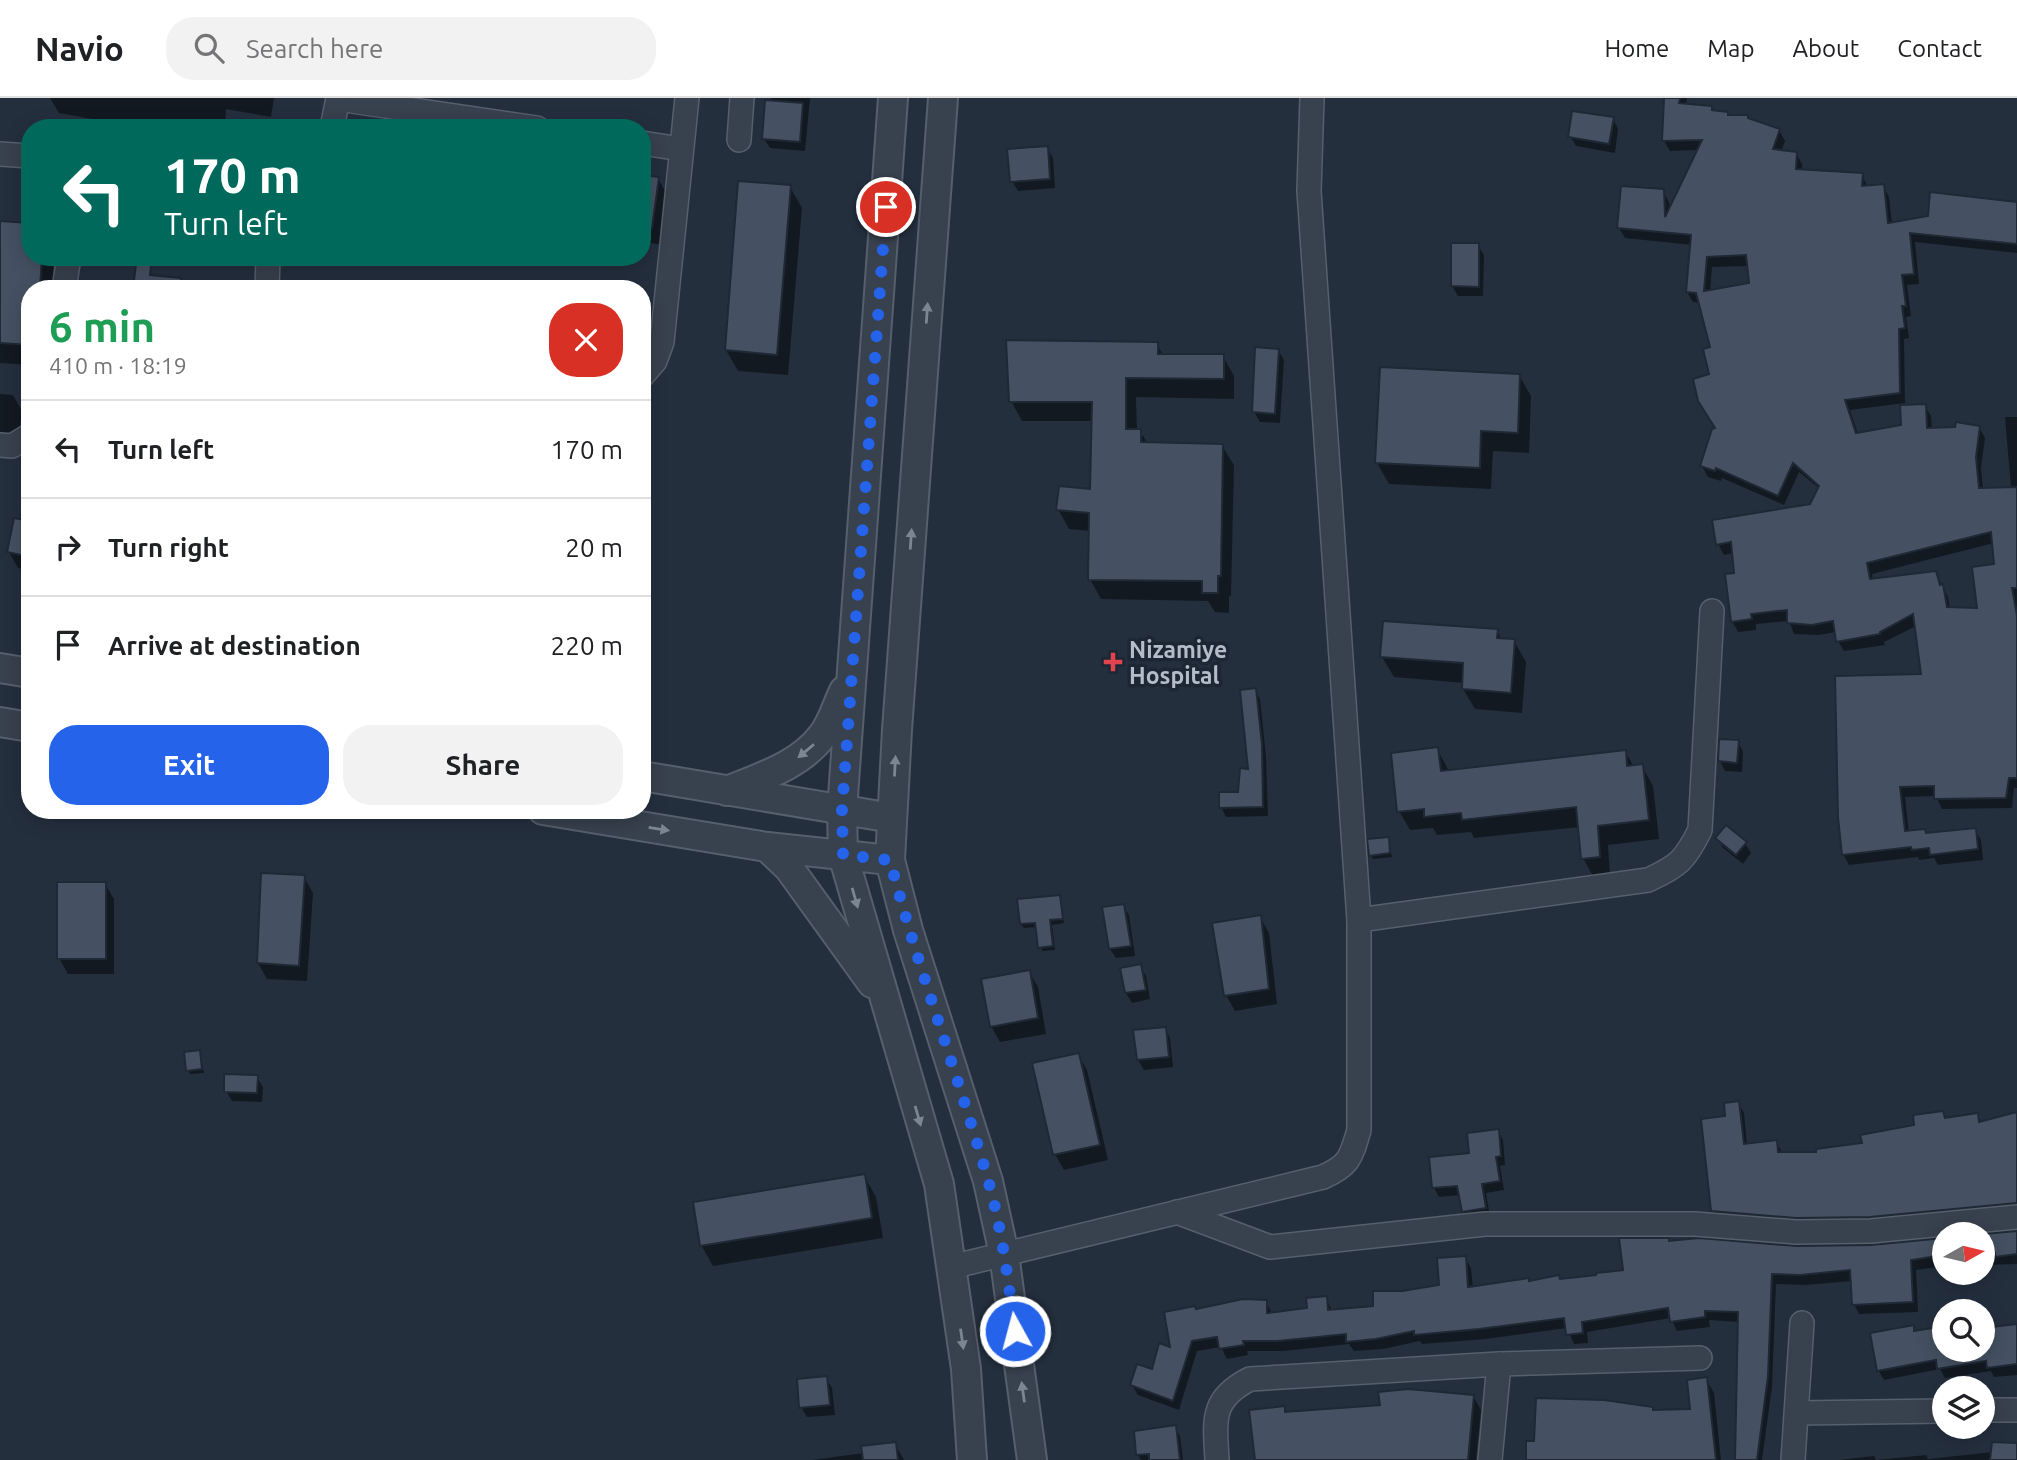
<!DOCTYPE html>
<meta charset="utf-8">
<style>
body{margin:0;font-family:Ubuntu,sans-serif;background:#f2f2f2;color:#202124;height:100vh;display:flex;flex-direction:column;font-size:26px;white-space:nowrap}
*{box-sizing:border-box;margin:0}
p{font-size:23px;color:#757577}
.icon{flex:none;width:38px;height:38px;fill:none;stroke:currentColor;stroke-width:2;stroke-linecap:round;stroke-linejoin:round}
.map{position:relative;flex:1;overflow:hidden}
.panel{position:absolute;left:21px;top:182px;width:630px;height:539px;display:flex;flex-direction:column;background:#fff;border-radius:28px;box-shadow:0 4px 18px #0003}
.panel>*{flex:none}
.banner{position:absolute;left:21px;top:21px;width:630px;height:147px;border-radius:28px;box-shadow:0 4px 18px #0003;background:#00695c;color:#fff;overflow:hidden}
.needle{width:46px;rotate:82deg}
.buttons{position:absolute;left:1932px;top:1124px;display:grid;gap:14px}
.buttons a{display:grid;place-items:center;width:63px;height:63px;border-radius:50%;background:#fff;box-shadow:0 4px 18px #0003;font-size:35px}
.pin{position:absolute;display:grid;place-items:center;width:60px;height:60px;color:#fff;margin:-30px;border:4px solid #fff;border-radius:50%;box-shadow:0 2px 7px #0007}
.me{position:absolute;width:77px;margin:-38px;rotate:353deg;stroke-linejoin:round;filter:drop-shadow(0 0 5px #0008)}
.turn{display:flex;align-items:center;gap:24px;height:147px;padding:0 28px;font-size:32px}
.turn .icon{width:91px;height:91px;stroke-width:2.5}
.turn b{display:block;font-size:49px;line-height:60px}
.round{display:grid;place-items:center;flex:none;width:74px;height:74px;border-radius:28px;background:#f2f2f2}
.head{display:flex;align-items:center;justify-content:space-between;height:119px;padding:0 28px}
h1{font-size:42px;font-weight:600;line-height:52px;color:#1e9e55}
.cta{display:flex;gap:14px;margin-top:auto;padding:14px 28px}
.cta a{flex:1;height:80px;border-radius:28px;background:#2563eb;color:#fff;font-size:28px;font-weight:600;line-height:80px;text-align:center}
.cta a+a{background:#f2f2f2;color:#202124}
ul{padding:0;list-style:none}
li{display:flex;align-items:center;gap:21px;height:98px;padding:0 28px;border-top:2px solid #e0e0e0}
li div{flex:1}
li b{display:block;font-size:26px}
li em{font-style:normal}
header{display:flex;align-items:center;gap:42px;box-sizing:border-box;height:98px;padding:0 35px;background:#fff;border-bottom:2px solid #e0e0e0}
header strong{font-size:33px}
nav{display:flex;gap:38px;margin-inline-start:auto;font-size:24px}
.search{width:490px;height:63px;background:#f2f2f2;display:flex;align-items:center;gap:18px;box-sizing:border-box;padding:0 24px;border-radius:28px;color:#757577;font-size:26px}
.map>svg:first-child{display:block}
</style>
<header>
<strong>Navio</strong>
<div class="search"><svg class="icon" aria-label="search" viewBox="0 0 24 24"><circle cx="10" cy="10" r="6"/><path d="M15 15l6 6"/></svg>Search here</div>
<nav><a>Home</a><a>Map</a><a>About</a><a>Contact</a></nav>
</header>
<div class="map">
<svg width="2017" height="1362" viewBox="0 0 2017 1362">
<rect width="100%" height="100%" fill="#242f3e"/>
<g fill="#0007" fill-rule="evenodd">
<polygon points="50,0 274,0 271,19 226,11 225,30 127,21 126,27 59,15"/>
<polygon points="771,0 810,0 805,53 770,50 764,41"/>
<path d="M 1664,0 L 1687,0 L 1686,8 L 1711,10 L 1714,14 L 1728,18 L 1747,19 L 1749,22 L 1779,32 L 1785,43 L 1781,54 L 1796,55 L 1802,66 L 1802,73 L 1862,77 L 1868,90 L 1883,88 L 1889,99 L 1892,126 L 2017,106 L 2017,155 L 1915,144 L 1919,186 L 1907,187 L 1911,218 L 1906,219 L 1909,240 L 1904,241 L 1905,305 L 1850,312 L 1858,336 L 1903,329 L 1925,308 L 1931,318 L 1932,331 L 1979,329 L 1985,340 L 1981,370 L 1983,391 L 2011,390 L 2005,319 L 2017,319 L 2017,690 L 2014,690 L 2012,710 L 1942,711 L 1936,698 L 1905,699 L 1909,735 L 1926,737 L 1975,732 L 1981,742 L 1983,762 L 1938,767 L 1934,760 L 1919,762 L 1918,759 L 1849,767 L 1843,756 L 1923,578 L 1916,528 L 1884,544 L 1885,547 L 1844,553 L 1838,543 L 1836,534 L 1818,537 L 1794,536 L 1789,523 L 1756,526 L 1756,532 L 1738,534 L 1732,523 L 1736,477 L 1734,455 L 1724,457 L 1718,446 L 1812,408 L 1820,391 L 1799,374 L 1784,407 L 1722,380 L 1721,383 L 1708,379 L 1702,368 L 1717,331 L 1712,277 L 1712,250 L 1700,205 L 1693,204 L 1687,194 L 1692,147 L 1625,140 L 1619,130 L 1663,93 L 1669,104 L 1670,114 L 1699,52 L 1670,53 L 1664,43 ZM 1748,168 L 1750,186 L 1710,194 L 1712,169 ZM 1994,445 L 1996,468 L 1979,512 L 1950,511 L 1948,499 L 1936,475 L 1873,483 L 1872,476 Z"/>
<polygon points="1613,21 1618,31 1615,55 1576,48 1570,38"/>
<polygon points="1047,50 1053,60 1055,90 1018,93 1012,83"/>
<polygon points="642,79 658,81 670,101 664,147 642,144"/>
<polygon points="790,89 802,110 788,277 738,273 726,252"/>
<polygon points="0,125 30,159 54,159 52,191 30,191 30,267 0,265"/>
<polygon points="1478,147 1484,157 1483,198 1458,198 1452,188"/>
<polygon points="1157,246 1163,257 1223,258 1234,278 1234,301 1136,299 1137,333 1140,333 1148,346 1222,348 1234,367 1231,498 1229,498 1229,515 1215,514 1208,503 1101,501 1090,481 1091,433 1069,431 1058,411 1092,393 1093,323 1022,323 1011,303"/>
<polygon points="1278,252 1284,262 1280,325 1260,324 1254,314"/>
<polygon points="1519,277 1531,298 1529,355 1493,353 1491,391 1389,386 1377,365"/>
<polygon points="0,296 13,297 22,313 17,348 0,346"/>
<polygon points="30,425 30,472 18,470 9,454"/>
<polygon points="1497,533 1502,542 1514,543 1526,564 1522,615 1475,611 1463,591 1464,585 1394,579 1382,559"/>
<polygon points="1255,592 1260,601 1266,658 1268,718 1226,719 1221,709 1240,696 1250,673"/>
<polygon points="1738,644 1743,654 1742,674 1725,673 1720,663"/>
<polygon points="1437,651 1449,673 1625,653 1634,669 1642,668 1653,688 1659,741 1608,747 1610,778 1594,780 1583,760 1580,729 1474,740 1471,734 1437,737 1433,730 1410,732 1399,713"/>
<polygon points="1717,740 1745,745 1751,755 1743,766 1723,750"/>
<polygon points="1388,741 1392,759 1373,761 1370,757"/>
<polygon points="304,779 313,795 307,883 267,881 258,865"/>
<polygon points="105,786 114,801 114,876 68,876 59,860"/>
<polygon points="1059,799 1064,825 1052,827 1055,852 1042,853 1037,829 1024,830 1021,826"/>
<polygon points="1123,808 1129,817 1135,858 1116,860 1110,851"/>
<polygon points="1260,819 1269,835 1277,906 1235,913 1226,897"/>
<polygon points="1140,868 1146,878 1150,901 1132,905 1126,895"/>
<polygon points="1029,874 1038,889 1046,936 1000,944 991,928"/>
<polygon points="1165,931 1170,940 1173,969 1144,972 1138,962"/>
<polygon points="200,954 204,975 190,976 188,972"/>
<polygon points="1078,957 1087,972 1108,1062 1064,1072 1055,1056"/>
<polygon points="257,979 263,989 262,1004 232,1003 226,993"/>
<polygon points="1738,1005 1744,1015 1747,1047 1776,1044 1782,1054 1818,1056 1864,1047 1916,1028 1942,1014 1947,1022 1977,1017 1982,1025 2017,1016 2017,1115 1877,1129 1719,1123 1713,1113 1727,1020"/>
<polygon points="1498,1033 1503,1042 1505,1067 1500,1068 1504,1092 1486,1095 1490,1119 1469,1123 1463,1114 1460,1097 1439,1099 1434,1090"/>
<polygon points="864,1078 876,1099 883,1140 713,1168 701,1147"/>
<polygon points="2017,1135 2017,1166 1983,1167 1983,1138"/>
<polygon points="1944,1142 1944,1168 1916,1172 1918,1214 1859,1216 1854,1206 1852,1183 1806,1187 1776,1186 1772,1289 1762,1362 1737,1362 1739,1224 1709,1222 1710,1229 1677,1233 1671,1220 1587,1234 1588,1245 1574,1246 1567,1230 1486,1241 1422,1246 1420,1243 1383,1251 1354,1253 1349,1246 1284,1253 1247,1253 1248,1257 1227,1261 1221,1249 1197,1253 1179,1312 1138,1297 1132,1287 1153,1273 1173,1251 1196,1213 1266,1203 1272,1216 1309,1212 1326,1200 1332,1213 1374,1210 1402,1195 1441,1189 1465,1160 1471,1170 1473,1190 1561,1183 1625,1174 1670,1145 1796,1150 1871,1149"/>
<polygon points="2017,1228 2017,1277 1994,1279 1991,1273 1945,1280 1940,1271 1884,1282 1878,1272 1913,1229 1916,1234 1944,1230 1944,1251 1983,1251 1983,1232"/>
<polygon points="826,1280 832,1290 835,1317 807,1319 801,1309"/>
<polygon points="1706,1281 1714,1295 1721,1362 1528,1362 1535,1344 1652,1310 1654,1314 1692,1312"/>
<polygon points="1473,1298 1481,1312 1476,1362 1256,1362 1284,1310 1287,1316"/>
<polygon points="1175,1329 1180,1338 1183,1362 1141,1362 1138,1357"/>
<polygon points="895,1346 904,1362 812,1362 864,1355"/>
<polygon points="2017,1346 2017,1362 1839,1362 1874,1358 1876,1362 1926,1357 1928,1361 1993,1354"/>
</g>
<g fill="#455162" stroke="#1f2835" stroke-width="2" fill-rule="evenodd">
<path d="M 1664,0 L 1680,0 L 1679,5 L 1712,8 L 1712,12 L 1728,14 L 1728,17 L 1748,17 L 1748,20 L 1780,31 L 1773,51 L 1797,54 L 1796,71 L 1863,75 L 1862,88 L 1884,86 L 1888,125 L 1928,118 L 1930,94 L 2017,104 L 2017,146 L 1910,135 L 1914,176 L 1902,177 L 1906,208 L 1902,208 L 1905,230 L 1899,231 L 1900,295 L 1845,302 L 1856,335 L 1901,327 L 1900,307 L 1926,306 L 1927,330 L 1955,329 L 1956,324 L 1980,328 L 1976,359 L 1979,390 L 2017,389 L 2017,490 L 2012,490 L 2017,517 L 2017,680 L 2009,680 L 2006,700 L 1934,701 L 1934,688 L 1900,689 L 1905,733 L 1925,731 L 1926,735 L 1976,730 L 1978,751 L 1930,757 L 1929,750 L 1912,752 L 1911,749 L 1842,757 L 1838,719 L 1835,578 L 1921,576 L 1913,516 L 1880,534 L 1880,536 L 1836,544 L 1833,523 L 1812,527 L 1787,525 L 1787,512 L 1751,516 L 1752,521 L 1731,524 L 1725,476 L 1734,475 L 1731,444 L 1716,447 L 1712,422 L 1810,406 L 1819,388 L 1793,365 L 1778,398 L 1716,370 L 1715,373 L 1700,368 L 1712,331 L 1715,330 L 1698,303 L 1693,281 L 1709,276 L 1703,251 L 1710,249 L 1696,195 L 1686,194 L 1691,137 L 1617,130 L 1621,88 L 1664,91 L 1665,119 L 1702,42 L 1662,43 ZM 1746,157 L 1749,185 L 1704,193 L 1707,159 ZM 1991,434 L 1994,466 L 1972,469 L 1977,510 L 1947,509 L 1943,486 L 1940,487 L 1936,473 L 1870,481 L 1867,465 Z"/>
<polygon points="765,2 803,5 800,44 762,41"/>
<polygon points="1572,13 1614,19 1609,46 1568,39"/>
<polygon points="1048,48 1050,81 1010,84 1007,51"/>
<polygon points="642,77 659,79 652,131 642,130"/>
<polygon points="738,83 791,87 777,257 725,252"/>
<polygon points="0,123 30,125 30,159 42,159 40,191 30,191 30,247 0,245"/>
<polygon points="1451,145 1479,145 1479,189 1451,188"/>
<polygon points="136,166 151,167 150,177 181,180 181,191 133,191"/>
<polygon points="1006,242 1158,244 1158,256 1224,256 1224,281 1126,280 1126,331 1141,331 1141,344 1223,346 1221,478 1218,478 1218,495 1202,495 1202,483 1088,482 1089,415 1056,412 1059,388 1090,391 1092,304 1009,304"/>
<polygon points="1255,249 1279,251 1275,316 1252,314"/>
<polygon points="1380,269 1520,276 1518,335 1481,333 1480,370 1375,365"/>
<polygon points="14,420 30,423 30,459 7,454"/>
<polygon points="1383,523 1498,531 1497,540 1515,541 1511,595 1462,591 1463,565 1380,559"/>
<polygon points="1256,590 1262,647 1263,709 1219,710 1219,694 1238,694 1240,670 1248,671 1240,592"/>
<polygon points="1719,641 1739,642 1737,665 1718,663"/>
<polygon points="1438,649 1441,673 1626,652 1627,668 1643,666 1649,722 1598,728 1600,759 1581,761 1576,709 1462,722 1461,715 1424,719 1424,711 1397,714 1391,655"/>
<polygon points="1726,727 1747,744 1736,757 1715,740"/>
<polygon points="1389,739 1390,755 1369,758 1367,741"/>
<polygon points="261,775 305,777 299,868 257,865"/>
<rect x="57" y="784" width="49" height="77"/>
<polygon points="1060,797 1063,821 1050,822 1053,848 1038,850 1035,825 1020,826 1017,801"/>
<polygon points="1124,806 1131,848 1109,851 1102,809"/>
<polygon points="1261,817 1269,891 1224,898 1212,825"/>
<polygon points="1141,866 1146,892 1125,895 1120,870"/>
<polygon points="1030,872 1038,920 990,929 981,881"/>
<polygon points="1166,929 1169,959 1137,962 1133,932"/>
<polygon points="200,952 202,971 186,973 184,954"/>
<polygon points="1079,955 1100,1047 1053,1057 1032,965"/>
<polygon points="224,976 258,977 257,995 224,994"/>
<polygon points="1739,1003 1744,1046 1777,1042 1778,1054 1816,1054 1816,1051 1862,1045 1860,1037 1914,1027 1913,1017 1943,1013 1945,1020 1978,1015 1979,1024 2017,1014 2017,1105 1870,1119 1796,1120 1711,1113 1701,1021 1725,1018 1724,1005"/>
<polygon points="1499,1031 1501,1058 1496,1059 1500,1083 1482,1086 1486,1110 1462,1114 1457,1088 1432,1090 1429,1059 1469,1055 1467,1035"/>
<polygon points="865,1076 872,1120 700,1148 693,1104"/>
<polygon points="2017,1133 2017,1156 1995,1159 1995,1155 1983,1156 1983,1136"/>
<polygon points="1619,1140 1669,1140 1669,1143 1699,1140 1796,1148 1871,1147 1944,1140 1944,1157 1911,1162 1913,1204 1852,1207 1850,1172 1800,1177 1772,1176 1768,1278 1757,1362 1735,1362 1738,1214 1705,1213 1705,1219 1670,1224 1668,1210 1582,1224 1583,1235 1566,1237 1564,1220 1479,1231 1414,1237 1414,1233 1376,1241 1346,1244 1346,1236 1278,1243 1243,1243 1244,1247 1219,1251 1217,1239 1192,1243 1173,1303 1130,1287 1137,1266 1152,1271 1159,1245 1170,1249 1164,1214 1195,1208 1196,1211 1243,1201 1267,1202 1267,1215 1307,1210 1306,1200 1327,1198 1328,1212 1373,1208 1373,1193 1402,1193 1439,1187 1437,1160 1466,1158 1468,1189 1529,1180 1529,1183 1559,1177 1560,1181 1596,1177 1596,1175 1623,1172"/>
<polygon points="2017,1226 2017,1266 1987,1270 1986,1263 1937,1271 1936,1262 1877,1273 1870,1235 1914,1227 1914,1233 1944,1228 1944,1251 1985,1251 1983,1230"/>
<polygon points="827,1278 830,1307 799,1310 797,1281"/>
<polygon points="1707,1279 1716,1362 1526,1362 1526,1343 1534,1343 1536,1300 1604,1302 1653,1309 1653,1312 1690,1311 1687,1282"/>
<polygon points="1408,1291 1474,1297 1468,1362 1255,1362 1249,1312 1285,1308 1285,1314 1380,1307 1378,1294"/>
<polygon points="1176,1327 1180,1362 1149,1362 1149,1356 1136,1357 1134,1333"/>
<polygon points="896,1344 898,1362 863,1362 861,1348"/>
<polygon points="1992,1344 2017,1345 2017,1362 1990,1362"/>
</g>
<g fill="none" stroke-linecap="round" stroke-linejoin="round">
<defs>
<g id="minor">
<polyline points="1312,0 1309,93 1359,822"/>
<polyline points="338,1 537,30"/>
<polyline points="332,30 338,0"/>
<polyline points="739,42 742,0"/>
<polyline points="642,45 681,51"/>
<polyline points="0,56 30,58"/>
<polyline points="64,191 69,159"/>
<polyline points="267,191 268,159"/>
<polyline points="642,278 655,263 662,244 687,0"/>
<polyline points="0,347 12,348 30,337"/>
<polyline points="1177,1114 1270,1149 1485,1126 1695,1126 1796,1134 1871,1133 2017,1119"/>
<path d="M 951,1169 L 1323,1079 C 1350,1067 1351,1059 1359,1032 L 1359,822 L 1648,782 C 1679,768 1685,762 1700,732 L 1712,513"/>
<polyline points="1983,1312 2017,1312"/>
<polyline points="1797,1315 1944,1313"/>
<path d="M 1217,1362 C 1215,1323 1210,1301 1250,1281 L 1499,1266 L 1700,1260"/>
<polyline points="1490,1362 1499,1266"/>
<polyline points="1793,1362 1802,1225"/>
</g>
<g id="tertiary">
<polyline points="893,0 842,712 843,757 939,1086 966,1271 972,1362"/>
<polyline points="943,0 897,632 890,762 908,832 988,1083 1004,1156 1032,1362"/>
<polyline points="0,570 30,575"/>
<polyline points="0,624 30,629"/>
<polyline points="642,678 892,720"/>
<path d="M 727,693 C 761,679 799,668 822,638 C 832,626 837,607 844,593"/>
<polyline points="543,712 767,749 890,762"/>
<polyline points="767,749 789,770 872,885"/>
</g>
</defs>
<use href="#minor" stroke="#565f6c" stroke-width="26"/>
<use href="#tertiary" stroke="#565f6c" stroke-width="32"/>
<use href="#minor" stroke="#38414e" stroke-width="23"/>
<use href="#tertiary" stroke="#38414e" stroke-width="28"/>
</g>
<defs><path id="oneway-solid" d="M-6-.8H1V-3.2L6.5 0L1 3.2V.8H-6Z" transform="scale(1.75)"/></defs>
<g fill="#7c8592">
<use href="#oneway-solid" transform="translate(927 215) rotate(-86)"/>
<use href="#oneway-solid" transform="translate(911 441) rotate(-86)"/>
<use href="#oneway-solid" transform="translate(806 653) rotate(140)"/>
<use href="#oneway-solid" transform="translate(895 668) rotate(-87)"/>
<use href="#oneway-solid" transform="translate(659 731) rotate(9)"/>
<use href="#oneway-solid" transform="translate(855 800) rotate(74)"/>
<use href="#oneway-solid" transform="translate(918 1018) rotate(74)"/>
<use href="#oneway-solid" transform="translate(962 1241) rotate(82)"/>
<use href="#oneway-solid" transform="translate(1023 1294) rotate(-98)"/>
</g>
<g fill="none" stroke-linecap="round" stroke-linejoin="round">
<path stroke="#2563eb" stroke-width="12" stroke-dasharray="0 21.6" d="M 886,109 L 842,712 L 843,757 L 890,762 C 918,870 957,974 988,1082 C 1002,1131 1008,1182 1015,1233"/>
</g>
<path fill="#e0444e" stroke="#1d2633" stroke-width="2.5" d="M1109.5 553.5h7v7h7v7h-7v7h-7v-7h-7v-7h7z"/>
<g text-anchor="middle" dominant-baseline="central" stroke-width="7" stroke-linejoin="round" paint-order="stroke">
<g font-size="23" font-weight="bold" fill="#b4bcc9" stroke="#1d2633" text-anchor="start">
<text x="1129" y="551">Nizamiye<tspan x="1129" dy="26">Hospital</tspan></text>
</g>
</g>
</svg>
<div class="buttons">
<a><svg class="needle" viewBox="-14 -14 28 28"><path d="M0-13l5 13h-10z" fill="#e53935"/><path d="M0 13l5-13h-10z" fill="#757577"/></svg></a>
<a><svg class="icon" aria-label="search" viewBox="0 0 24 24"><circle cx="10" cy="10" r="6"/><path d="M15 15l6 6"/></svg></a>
<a><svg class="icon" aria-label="layers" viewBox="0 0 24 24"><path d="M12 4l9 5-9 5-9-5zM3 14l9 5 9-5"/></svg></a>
</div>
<div class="pin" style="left:886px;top:109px;background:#d93025"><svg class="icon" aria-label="arrive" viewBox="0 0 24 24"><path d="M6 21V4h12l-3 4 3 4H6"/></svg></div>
<svg class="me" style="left:1015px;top:1233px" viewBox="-20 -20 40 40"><circle r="17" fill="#2563eb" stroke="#fff" stroke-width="3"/><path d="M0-11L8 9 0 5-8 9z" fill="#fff"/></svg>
<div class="banner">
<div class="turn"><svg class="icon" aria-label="left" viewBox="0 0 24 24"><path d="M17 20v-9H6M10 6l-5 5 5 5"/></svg><div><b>170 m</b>Turn left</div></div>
</div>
<section class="panel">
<div class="head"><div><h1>6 min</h1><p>410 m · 18:19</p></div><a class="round" style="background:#d93025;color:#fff"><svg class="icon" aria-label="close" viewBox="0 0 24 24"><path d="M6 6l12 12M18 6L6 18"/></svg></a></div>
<ul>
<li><svg class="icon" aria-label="left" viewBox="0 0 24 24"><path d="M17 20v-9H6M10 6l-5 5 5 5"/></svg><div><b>Turn left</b></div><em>170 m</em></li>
<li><svg class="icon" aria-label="right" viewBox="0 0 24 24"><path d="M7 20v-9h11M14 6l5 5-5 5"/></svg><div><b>Turn right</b></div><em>20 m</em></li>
<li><svg class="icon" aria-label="arrive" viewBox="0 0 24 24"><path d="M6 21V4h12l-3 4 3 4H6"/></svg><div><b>Arrive at destination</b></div><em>220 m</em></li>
</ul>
<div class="cta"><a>Exit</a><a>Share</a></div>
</section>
</div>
